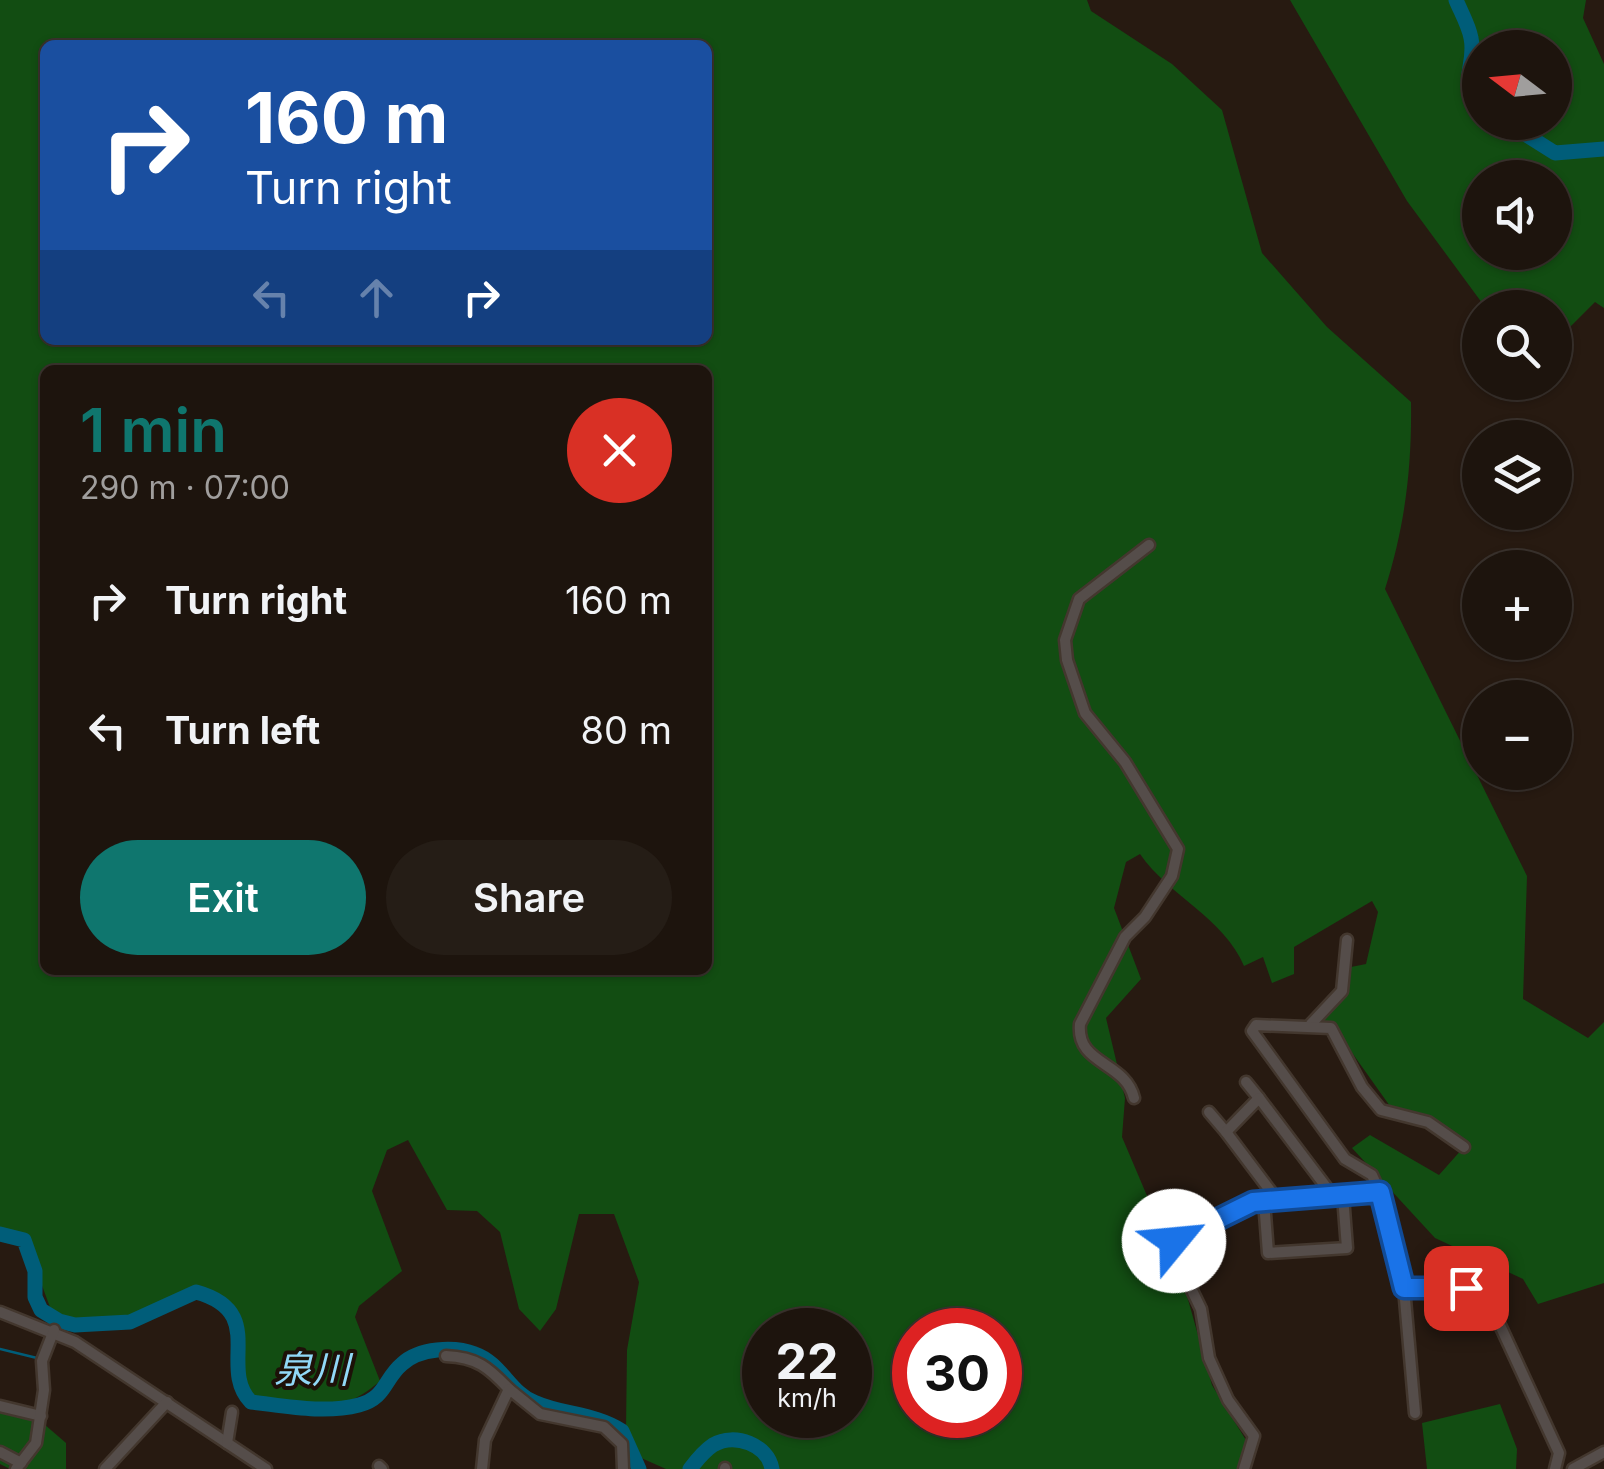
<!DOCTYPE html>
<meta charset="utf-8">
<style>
body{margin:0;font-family:Inter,"Noto Sans JP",sans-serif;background:#251d16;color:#f1f3f6;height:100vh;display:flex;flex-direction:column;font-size:38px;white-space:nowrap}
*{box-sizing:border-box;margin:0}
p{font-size:32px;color:#a09e9d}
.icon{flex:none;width:55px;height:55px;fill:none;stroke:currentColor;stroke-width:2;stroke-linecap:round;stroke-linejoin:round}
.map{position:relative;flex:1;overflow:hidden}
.sheet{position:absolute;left:40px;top:365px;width:672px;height:610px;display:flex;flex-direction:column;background:#1d140d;border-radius:15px;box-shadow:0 2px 8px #0004,0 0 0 2px #3b332e}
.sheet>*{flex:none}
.hud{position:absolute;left:40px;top:40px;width:672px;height:305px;border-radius:15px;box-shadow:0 2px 8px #0004,0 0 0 2px #3b332e;background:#1a4fa0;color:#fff;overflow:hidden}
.needle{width:65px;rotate:286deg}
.controls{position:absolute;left:1462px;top:30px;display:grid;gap:20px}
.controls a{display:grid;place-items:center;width:110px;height:110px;border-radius:50%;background:#1d140d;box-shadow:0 2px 8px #0004,0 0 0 2px #3b332e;font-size:50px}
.speed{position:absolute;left:742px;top:1308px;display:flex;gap:20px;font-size:50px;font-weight:700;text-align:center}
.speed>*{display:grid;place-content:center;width:130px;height:130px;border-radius:50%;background:#1d140d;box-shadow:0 2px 8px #0004,0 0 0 2px #3b332e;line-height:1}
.speed small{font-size:25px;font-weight:400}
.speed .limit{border:15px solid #d22;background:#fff;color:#111}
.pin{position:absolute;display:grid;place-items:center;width:85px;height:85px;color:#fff;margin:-42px;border-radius:20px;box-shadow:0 5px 15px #0006}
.me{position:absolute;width:110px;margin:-55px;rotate:62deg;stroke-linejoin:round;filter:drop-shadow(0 0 8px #0008)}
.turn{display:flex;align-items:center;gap:35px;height:210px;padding:0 40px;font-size:45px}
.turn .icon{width:130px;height:130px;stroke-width:2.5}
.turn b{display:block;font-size:70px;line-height:85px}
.lanes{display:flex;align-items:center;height:95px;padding:0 40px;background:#0003;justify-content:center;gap:50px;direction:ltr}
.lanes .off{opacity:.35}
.round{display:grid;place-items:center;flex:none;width:105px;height:105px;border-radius:52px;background:#251d16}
.summary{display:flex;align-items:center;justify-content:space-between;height:170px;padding:0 40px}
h1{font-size:60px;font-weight:600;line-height:75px;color:#0f766e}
.button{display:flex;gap:20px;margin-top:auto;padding:20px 40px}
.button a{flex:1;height:115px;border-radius:60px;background:#0f766e;color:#fff;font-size:40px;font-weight:600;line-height:115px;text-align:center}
.button a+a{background:#251d16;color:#f1f3f6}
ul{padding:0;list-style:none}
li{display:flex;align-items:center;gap:30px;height:130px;padding:0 40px}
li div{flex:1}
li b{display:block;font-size:38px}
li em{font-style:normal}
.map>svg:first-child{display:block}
</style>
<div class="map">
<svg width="1604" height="1469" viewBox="0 0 1604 1469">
<rect width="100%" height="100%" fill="#271a11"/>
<g fill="#124d12" fill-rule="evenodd">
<path d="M 0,0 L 1087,0 L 1091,11 L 1172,64 L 1222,110 L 1262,253 L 1327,327 L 1411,402 C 1412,468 1405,526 1385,589 L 1527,876 L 1523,999 L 1588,1038 L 1604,1022 L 1604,1283 L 1538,1304 L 1523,1279 L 1435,1238 L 1352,1148 L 1370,1135 L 1439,1175 L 1463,1148 L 1392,1109 L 1333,1026 L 1320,1019 L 1343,994 L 1346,968 L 1366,964 L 1378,912 L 1372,901 L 1294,947 L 1294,974 L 1272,983 L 1263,957 L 1244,966 C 1224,918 1169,896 1140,854 L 1126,862 L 1114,908 L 1141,979 L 1106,1018 L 1125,1098 L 1122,1137 L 1182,1278 L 1212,1385 L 1249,1445 L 1241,1469 L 666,1469 L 639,1457 L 626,1429 L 627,1350 L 639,1282 L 614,1214 L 579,1214 L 556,1309 L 540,1331 L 519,1309 L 500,1232 L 477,1211 L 447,1210 L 408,1140 L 387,1150 L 372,1191 L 402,1271 L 359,1306 L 355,1317 L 380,1381 C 339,1417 305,1410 255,1402 C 251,1396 244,1389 242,1382 C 234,1355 254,1314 220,1298 C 172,1275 169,1309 130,1322 C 105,1331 78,1326 54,1318 L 23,1234 L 0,1233 ZM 45,45 L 708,45 L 708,340 L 45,340 ZM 45,370 L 708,370 L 708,970 L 45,970 ZM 765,1330 L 850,1330 L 850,1415 L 765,1415 ZM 915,1330 L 1000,1330 L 1000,1415 L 915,1415 Z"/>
<path d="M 1290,0 L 1586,0 L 1583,18 L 1604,64 L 1604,308 L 1595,302 L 1555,342 L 1555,308 L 1485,307 L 1407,201 ZM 1480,48 L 1555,48 L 1555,122 L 1480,122 ZM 1480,178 L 1555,178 L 1555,252 L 1480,252 Z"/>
<polygon points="1500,1404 1517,1449 1516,1469 1427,1469 1422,1423"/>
<polygon points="0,1410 30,1412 66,1443 66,1469 10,1469 0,1464"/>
</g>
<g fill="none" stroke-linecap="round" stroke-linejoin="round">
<g stroke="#005d79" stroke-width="2.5">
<polyline points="48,1328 52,1317"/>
<polyline points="0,1349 37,1358"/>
</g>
<g stroke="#005d79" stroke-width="15">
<path d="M 1456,0 C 1461,12 1469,26 1471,38 C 1477,65 1456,85 1480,106"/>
<polyline points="1506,122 1555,153 1604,149"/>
<path d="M 0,1234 L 24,1240 L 35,1271 L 35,1297 L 41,1310 L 59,1321 L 75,1325 L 130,1322 L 196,1292 C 269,1312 217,1367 251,1402 C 286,1406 324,1414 359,1405 C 386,1398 384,1379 402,1364 C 419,1348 454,1346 475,1354 C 501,1363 510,1393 534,1402 C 563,1415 594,1413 622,1431 L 639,1469"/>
<path d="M 690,1469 C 696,1461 704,1451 713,1445 C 735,1432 768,1445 772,1469"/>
</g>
<defs>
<g id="minor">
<polyline points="1311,1024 1342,991 1347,940"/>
<polyline points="1246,1082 1259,1098"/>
<path d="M 1134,1098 C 1125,1061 1076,1065 1080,1024 L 1125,937 L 1145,917 L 1172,876 L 1178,849 L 1125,762 L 1085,713 L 1067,660 L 1065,640 L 1079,599 L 1149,545"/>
<polyline points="1209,1112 1226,1132"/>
<polyline points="1264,1201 1268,1253 1347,1248 1343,1196"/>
<polyline points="1278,1201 1226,1132 1259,1098 1333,1196"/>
<path d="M 1404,1288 C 1428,1288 1470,1279 1487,1297 L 1559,1453 L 1555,1469"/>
<polyline points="0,1312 75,1342 266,1469"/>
<path d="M 446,1356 C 477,1357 489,1368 509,1389"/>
<polyline points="0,1406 41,1416"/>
<polyline points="1415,1413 1404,1288 1380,1193 1372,1175 1345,1159 1252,1031 1256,1025 1331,1028 1362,1087 1381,1110 1428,1122 1464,1147"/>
<polyline points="227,1443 232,1412"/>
<polyline points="0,1452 21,1463"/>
<polyline points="379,1466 382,1469"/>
<polyline points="16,1469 36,1443 44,1390 42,1361 54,1330"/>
<polyline points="105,1469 167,1402"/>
<polyline points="482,1469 485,1440 509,1389 540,1414 604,1427 622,1444 623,1469"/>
<polyline points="725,1469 725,1468"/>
<polyline points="1244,1469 1254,1436 1228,1400 1209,1358 1201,1309 1169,1243 1253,1202 1380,1193"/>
<polyline points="1573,1469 1604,1452"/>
</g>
</defs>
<use href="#minor" stroke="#43372e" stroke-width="15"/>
<use href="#minor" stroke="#554d4a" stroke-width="10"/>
</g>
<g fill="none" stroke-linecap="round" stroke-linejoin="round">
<defs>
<polyline id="route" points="1174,1241 1253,1202 1380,1192 1404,1288 1466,1288"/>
</defs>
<use href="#route" stroke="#114b97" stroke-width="25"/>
<use href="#route" stroke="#1a73e8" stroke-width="18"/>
</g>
<g text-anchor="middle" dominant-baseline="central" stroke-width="8" stroke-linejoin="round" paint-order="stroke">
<g font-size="38" font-style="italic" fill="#91d8f7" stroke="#1d1108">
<text x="312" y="1369">泉川</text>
</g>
</g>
</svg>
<div class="controls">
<a><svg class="needle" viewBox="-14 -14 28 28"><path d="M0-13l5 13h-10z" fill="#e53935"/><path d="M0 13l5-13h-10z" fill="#a09e9d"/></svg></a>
<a><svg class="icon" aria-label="sound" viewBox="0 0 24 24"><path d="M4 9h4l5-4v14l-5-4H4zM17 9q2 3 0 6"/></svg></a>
<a><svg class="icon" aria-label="search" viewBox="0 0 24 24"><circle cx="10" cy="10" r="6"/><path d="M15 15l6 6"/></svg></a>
<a><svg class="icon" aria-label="layers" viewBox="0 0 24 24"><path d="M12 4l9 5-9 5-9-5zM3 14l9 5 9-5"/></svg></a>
<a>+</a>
<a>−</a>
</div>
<div class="speed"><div>22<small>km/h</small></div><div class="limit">30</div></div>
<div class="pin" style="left:1466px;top:1288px;background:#d93025"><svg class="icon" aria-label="arrive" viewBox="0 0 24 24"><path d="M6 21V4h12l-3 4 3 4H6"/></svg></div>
<svg class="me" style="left:1174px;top:1241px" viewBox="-20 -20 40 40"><circle r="19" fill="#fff"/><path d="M0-13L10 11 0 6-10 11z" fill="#1a73e8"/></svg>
<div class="hud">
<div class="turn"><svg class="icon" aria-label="right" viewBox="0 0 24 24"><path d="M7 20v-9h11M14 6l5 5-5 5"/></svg><div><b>160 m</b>Turn right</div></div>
<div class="lanes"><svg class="icon off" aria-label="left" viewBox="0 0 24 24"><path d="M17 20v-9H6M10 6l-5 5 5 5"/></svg><svg class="icon off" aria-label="ahead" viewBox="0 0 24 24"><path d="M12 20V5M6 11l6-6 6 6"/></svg><svg class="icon" aria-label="right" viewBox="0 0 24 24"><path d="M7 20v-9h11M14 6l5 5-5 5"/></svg></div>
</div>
<section class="sheet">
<div class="summary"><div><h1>1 min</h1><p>290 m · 07:00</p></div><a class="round" style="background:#d93025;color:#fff"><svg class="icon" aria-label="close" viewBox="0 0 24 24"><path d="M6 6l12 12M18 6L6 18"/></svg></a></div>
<ul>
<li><svg class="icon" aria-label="right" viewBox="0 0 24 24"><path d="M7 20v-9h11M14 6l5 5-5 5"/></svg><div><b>Turn right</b></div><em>160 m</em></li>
<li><svg class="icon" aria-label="left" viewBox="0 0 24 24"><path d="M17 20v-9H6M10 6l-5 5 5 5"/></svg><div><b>Turn left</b></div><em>80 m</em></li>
</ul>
<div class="button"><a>Exit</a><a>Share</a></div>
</section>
</div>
